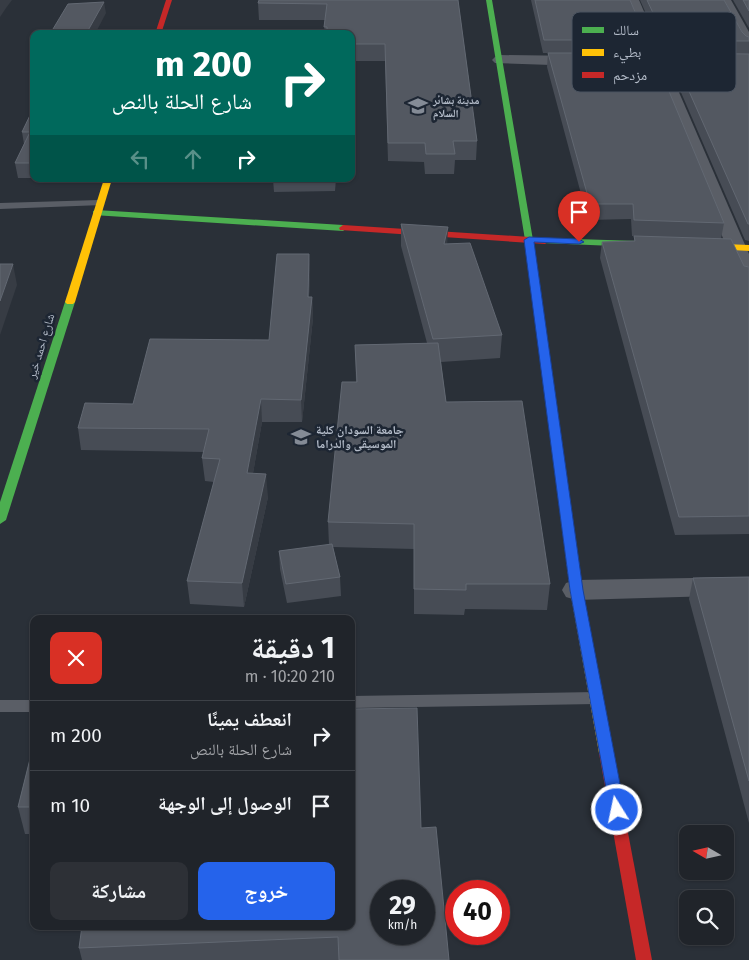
<!DOCTYPE html>
<html lang="ar">
<meta charset="utf-8">
<style>
body{margin:0;font-family:"Fira Sans","Noto Naskh Arabic",sans-serif;background:#2d3036;color:#f1f3f6;direction:rtl;height:100vh;display:flex;flex-direction:column;font-size:19px;white-space:nowrap}
*{box-sizing:border-box;margin:0}
p{font-size:16px;color:#a2a4a8}
.icon{flex:none;width:28px;height:28px;fill:none;stroke:currentColor;stroke-width:2;stroke-linecap:round;stroke-linejoin:round}
.map{position:relative;flex:1;overflow:hidden;direction:ltr}
.panel{position:absolute;left:30px;top:615px;width:325px;height:315px;display:flex;flex-direction:column;background:#20242a;border-radius:10px;box-shadow:0 1px 4px #0004,0 0 0 1px #3d4147;direction:rtl}
.panel>*{flex:none}
.hud{position:absolute;left:30px;top:30px;width:325px;height:152px;border-radius:10px;box-shadow:0 1px 4px #0004,0 0 0 1px #3d4147;direction:rtl;background:#00695c;color:#fff;overflow:hidden}
.needle{width:32px;rotate:279deg}
.tools{position:absolute;left:679px;top:825px;display:grid;gap:10px}
.tools a{display:grid;place-items:center;width:55px;height:55px;border-radius:10px;background:#20242a;box-shadow:0 1px 4px #0004,0 0 0 1px #3d4147;font-size:25px}
.speed{position:absolute;left:370px;top:880px;display:flex;gap:10px;font-size:25px;font-weight:700;text-align:center}
.speed>*{display:grid;place-content:center;width:65px;height:65px;border-radius:50%;background:#20242a;box-shadow:0 1px 4px #0004,0 0 0 1px #3d4147;line-height:1}
.speed small{font-size:12px;font-weight:400}
.speed .limit{border:8px solid #d22;background:#fff;color:#111}
.pin{position:absolute;display:grid;place-items:center;width:42px;height:42px;color:#fff;margin:-51px -21px;border-radius:50% 50% 50% 0;rotate:-45deg;box-shadow:0 0 5px #0007}
.pin .icon{rotate:45deg}
.me{position:absolute;width:55px;margin:-28px;rotate:350deg;stroke-linejoin:round;filter:drop-shadow(0 0 4px #0008)}
.turn{display:flex;align-items:center;gap:18px;height:105px;padding:0 20px;font-size:22px}
.turn .icon{width:65px;height:65px;stroke-width:2.5}
.turn b{display:block;font-size:35px;line-height:42px}
.lanes{display:flex;align-items:center;height:48px;padding:0 20px;background:#0003;justify-content:center;gap:25px;direction:ltr}
.lanes .off{opacity:.35}
.round{display:grid;place-items:center;flex:none;width:52px;height:52px;border-radius:10px;background:#2d3036}
.headline{display:flex;align-items:center;justify-content:space-between;height:85px;padding:0 20px}
h1{font-size:30px;font-weight:700;line-height:38px}
.primary-button{display:flex;gap:10px;margin-top:auto;padding:10px 20px}
.primary-button a{flex:1;height:58px;border-radius:10px;background:#2563eb;color:#fff;font-size:20px;font-weight:700;line-height:58px;text-align:center}
.primary-button a+a{background:#2d3036;color:#f1f3f6}
ul{padding:0;list-style:none}
li{display:flex;align-items:center;gap:15px;height:70px;padding:0 20px;border-top:1px solid #3d4147}
li div{flex:1}
li b{display:block;font-size:19px}
li em{font-style:normal}
.map>svg:first-child{display:block}
</style>
<div class="map">
<svg width="749" height="960" viewBox="0 0 749 960">
<rect width="100%" height="100%" fill="#2a3038"/>
<g fill="none" stroke-linecap="round" stroke-linejoin="round">
<g fill="#5a5e66" fill-rule="evenodd">
<polygon points="99,200 104,203 102,205 0,209 0,203"/>
<polygon points="596,692 601,694 603,698 601,702 596,704 351,708 351,696"/>
<rect x="0" y="700" width="34" height="12"/>
</g>
<g fill="#5a5e66" fill-rule="evenodd">
<polygon points="625,0 639,0 749,254 749,283 742,281 739,277"/>
<polygon points="717,0 731,0 749,32 749,50 744,48 741,45"/>
<polygon points="500,55 580,56 585,58 588,61 585,64 580,66 495,63 492,60 495,57"/>
<polygon points="749,577 749,595 576,600 566,597 562,590 566,583 576,580"/>
</g>
<g fill="#4caf50" fill-rule="evenodd">
<polygon points="486,0 492,0 533,240 559,425 554,428 549,425 525,240"/>
<polygon points="96,210 343,225 347,228 343,231 93,215 93,211"/>
<polygon points="545,238 638,241 642,244 638,247 542,243 541,241"/>
<polygon points="70,299 75,302 6,520 0,524 0,502 65,302"/>
</g>
<g fill="#ffc107" fill-rule="evenodd">
<polygon points="104,179 112,179 75,302 73,304 67,304 65,302"/>
<polygon points="699,243 749,245 749,251 696,248 696,244"/>
<polygon points="554,422 559,425 582,590 613,753 611,757 606,759 601,757 599,753 570,590 549,425"/>
</g>
<g fill="#c62828" fill-rule="evenodd">
<polygon points="166,0 172,0 161,34 155,34"/>
<polygon points="343,225 545,238 549,241 545,244 340,230 339,228"/>
<polygon points="606,747 611,749 613,753 652,960 636,960 599,753 601,749"/>
</g>
</g>
<g fill="#474c55">
<polygon points="458,0 477,141 476,160 455,160 454,174 425,174 424,162 388,161 385,61 351,61 351,34 324,34 325,20 259,20 258,3"/>
<polygon points="531,0 630,0 647,40 645,53 724,223 721,239 744,266 749,267 749,534 675,535 600,258 602,242 634,241 634,236 669,237 632,236 631,219 588,220 547,67 548,53 543,53"/>
<polygon points="640,0 724,0 742,32 746,36 749,37 749,241 745,240 670,67 672,54 664,54"/>
<polygon points="733,0 749,0 749,28"/>
<polygon points="34,107 34,178 18,178 15,163 24,144 22,132"/>
<polygon points="273,179 336,179 335,191 274,192"/>
<polygon points="401,224 447,244 502,335 500,358 441,362 446,402 550,584 547,610 465,609 464,615 414,614 414,549 333,547 340,577 341,596 287,603 280,569 279,551 329,545 328,522 356,382 355,345 427,343 401,246"/>
<polygon points="309,254 310,275 309,297 312,297 313,318 302,422 262,422 253,473 268,497 244,607 190,604 187,581 214,482 205,481 202,458 204,452 81,450 78,428 133,404 269,340"/>
<polygon points="749,577 749,823 689,599 693,578"/>
<polygon points="34,743 34,834 25,834 18,807"/>
<polygon points="421,828 449,960 82,960 79,948"/>
</g>
<g fill="#373c44">
<polygon points="0,0 12,0 6,8 0,17"/>
<polygon points="104,2 106,13 95,34 86,34"/>
<polygon points="448,227 447,249 444,244"/>
<polygon points="309,254 310,275 308,318 308,297"/>
<polygon points="13,264 17,285 0,335 0,301"/>
<polygon points="312,297 313,318 302,422 301,400"/>
<polygon points="261,399 262,422 249,496 247,473"/>
<polygon points="266,474 268,497 244,607 242,583"/>
</g>
<g fill="#535861" stroke="#626872" fill-rule="evenodd">
<polygon points="259,0 458,0 477,141 453,141 455,154 426,154 425,143 388,143 385,44 351,44 351,34 327,34 327,27 324,27 327,4 258,3"/>
<polygon points="535,0 630,0 647,40 544,40"/>
<polygon points="647,0 724,0 742,32 746,36 749,37 749,41 666,41"/>
<polygon points="743,0 749,0 749,11"/>
<polygon points="104,2 86,34 50,34 68,4"/>
<polygon points="548,53 653,53 724,223 634,220 633,204 590,204"/>
<polygon points="672,53 749,54 749,224 748,224"/>
<polygon points="34,107 34,163 15,163 30,132 22,132"/>
<polygon points="401,224 448,227 444,244 470,243 502,335 433,339"/>
<polygon points="634,236 731,239 744,266 749,267 749,516 679,517 602,242 635,241"/>
<polygon points="277,254 309,254 308,297 312,297 301,400 261,399 247,473 266,474 242,583 187,581 220,459 202,458 209,429 78,428 85,403 133,404 150,339 269,340"/>
<polygon points="0,264 13,264 0,301"/>
<polygon points="438,343 446,402 522,401 550,584 466,584 466,590 414,589 414,524 328,522 342,382 357,382 355,345"/>
<polygon points="332,544 340,577 286,584 279,551"/>
<polygon points="749,577 749,781 693,578"/>
<path d="M 417,708 L 421,828 L 436,827 L 449,960 L 339,960 L 338,937 L 79,948 L 82,926 L 351,926 L 351,709 ZM 381,891 L 424,891 L 424,934 L 381,934 Z"/>
<polygon points="34,743 34,807 18,807"/>
</g>
<polygon fill="#2563eb" stroke="#184099" points="529,237 579,239 584,242 579,244 534,242 583,590 625,810 622,815 617,816 612,815 610,810 570,590 524,240"/>
<defs>
<symbol id="university-bare" viewBox="-9 -9 18 18"><path d="M0-5L7-2L0 1L-7-2ZM-4 1L0 2.5L4 1V4Q0 6-4 4Z" fill="#848b96" stroke="#1d2633" stroke-width="2.5" paint-order="stroke"/></symbol>
</defs>
<g fill-rule="evenodd">
<use href="#university-bare" x="404" y="92" width="28" height="28"/>
<use href="#university-bare" x="287" y="423" width="28" height="28"/>
</g>
<g text-anchor="middle" dominant-baseline="central" stroke-width="5" stroke-linejoin="round" paint-order="stroke">
<g font-size="11" font-weight="bold" fill="#b4bcc9" stroke="#1d2633" text-anchor="start">
<text x="433" y="100">مدينة بشائر<tspan x="433" dy="13">السلام</tspan></text>
</g>
<g font-size="12" fill="#b4bcc9" stroke="#1d2633">
<text transform="translate(41 346) rotate(-73)">شارع احمد خير</text>
</g>
<g font-size="12" font-weight="bold" fill="#b4bcc9" stroke="#1d2633" text-anchor="start">
<text x="316" y="430">جامعة السودان كلية<tspan x="316" dy="14">الموسيقى والدراما</tspan></text>
</g>
</g>
<rect x="572" y="12" width="164" height="80" rx="8" fill="#1d2633" stroke="#4a5360" stroke-width="1"/>
<rect x="582" y="27" width="22" height="6" fill="#4caf50"/>
<rect x="582" y="49" width="22" height="7" fill="#ffc107"/>
<rect x="582" y="72" width="22" height="6" fill="#c62828"/>
<g font-size="14" fill="#b4bcc9">
<text x="613" y="35">سالك</text>
<text x="613" y="57">بطيء</text>
<text x="613" y="80">مزدحم</text>
</g>
</svg>
<div class="tools">
<a><svg class="needle" viewBox="-14 -14 28 28"><path d="M0-13l5 13h-10z" fill="#e53935"/><path d="M0 13l5-13h-10z" fill="#a2a4a8"/></svg></a>
<a><svg class="icon" aria-label="search" viewBox="0 0 24 24"><circle cx="10" cy="10" r="6"/><path d="M15 15l6 6"/></svg></a>
</div>
<div class="speed"><div>29<small>km/h</small></div><div class="limit">40</div></div>
<div class="pin" style="left:579px;top:242px;background:#d93025"><svg class="icon" aria-label="arrive" viewBox="0 0 24 24"><path d="M6 21V4h12l-3 4 3 4H6"/></svg></div>
<svg class="me" style="left:617px;top:810px" viewBox="-20 -20 40 40"><circle r="17" fill="#2563eb" stroke="#fff" stroke-width="3"/><path d="M0-11L8 9 0 5-8 9z" fill="#fff"/></svg>
<div class="hud">
<div class="turn"><svg class="icon" aria-label="right" viewBox="0 0 24 24"><path d="M7 20v-9h11M14 6l5 5-5 5"/></svg><div><b>200 m</b>شارع الحلة بالنص</div></div>
<div class="lanes"><svg class="icon off" aria-label="left" viewBox="0 0 24 24"><path d="M17 20v-9H6M10 6l-5 5 5 5"/></svg><svg class="icon off" aria-label="ahead" viewBox="0 0 24 24"><path d="M12 20V5M6 11l6-6 6 6"/></svg><svg class="icon" aria-label="right" viewBox="0 0 24 24"><path d="M7 20v-9h11M14 6l5 5-5 5"/></svg></div>
</div>
<section class="panel">
<div class="headline"><div><h1>1 دقيقة</h1><p>210 m · 10:20</p></div><a class="round" style="background:#d93025;color:#fff"><svg class="icon" aria-label="close" viewBox="0 0 24 24"><path d="M6 6l12 12M18 6L6 18"/></svg></a></div>
<ul>
<li><svg class="icon" aria-label="right" viewBox="0 0 24 24"><path d="M7 20v-9h11M14 6l5 5-5 5"/></svg><div><b>انعطف يمينًا</b><p>شارع الحلة بالنص</p></div><em>200 m</em></li>
<li><svg class="icon" aria-label="arrive" viewBox="0 0 24 24"><path d="M6 21V4h12l-3 4 3 4H6"/></svg><div><b>الوصول إلى الوجهة</b></div><em>10 m</em></li>
</ul>
<div class="primary-button"><a>خروج</a><a>مشاركة</a></div>
</section>
</div>
